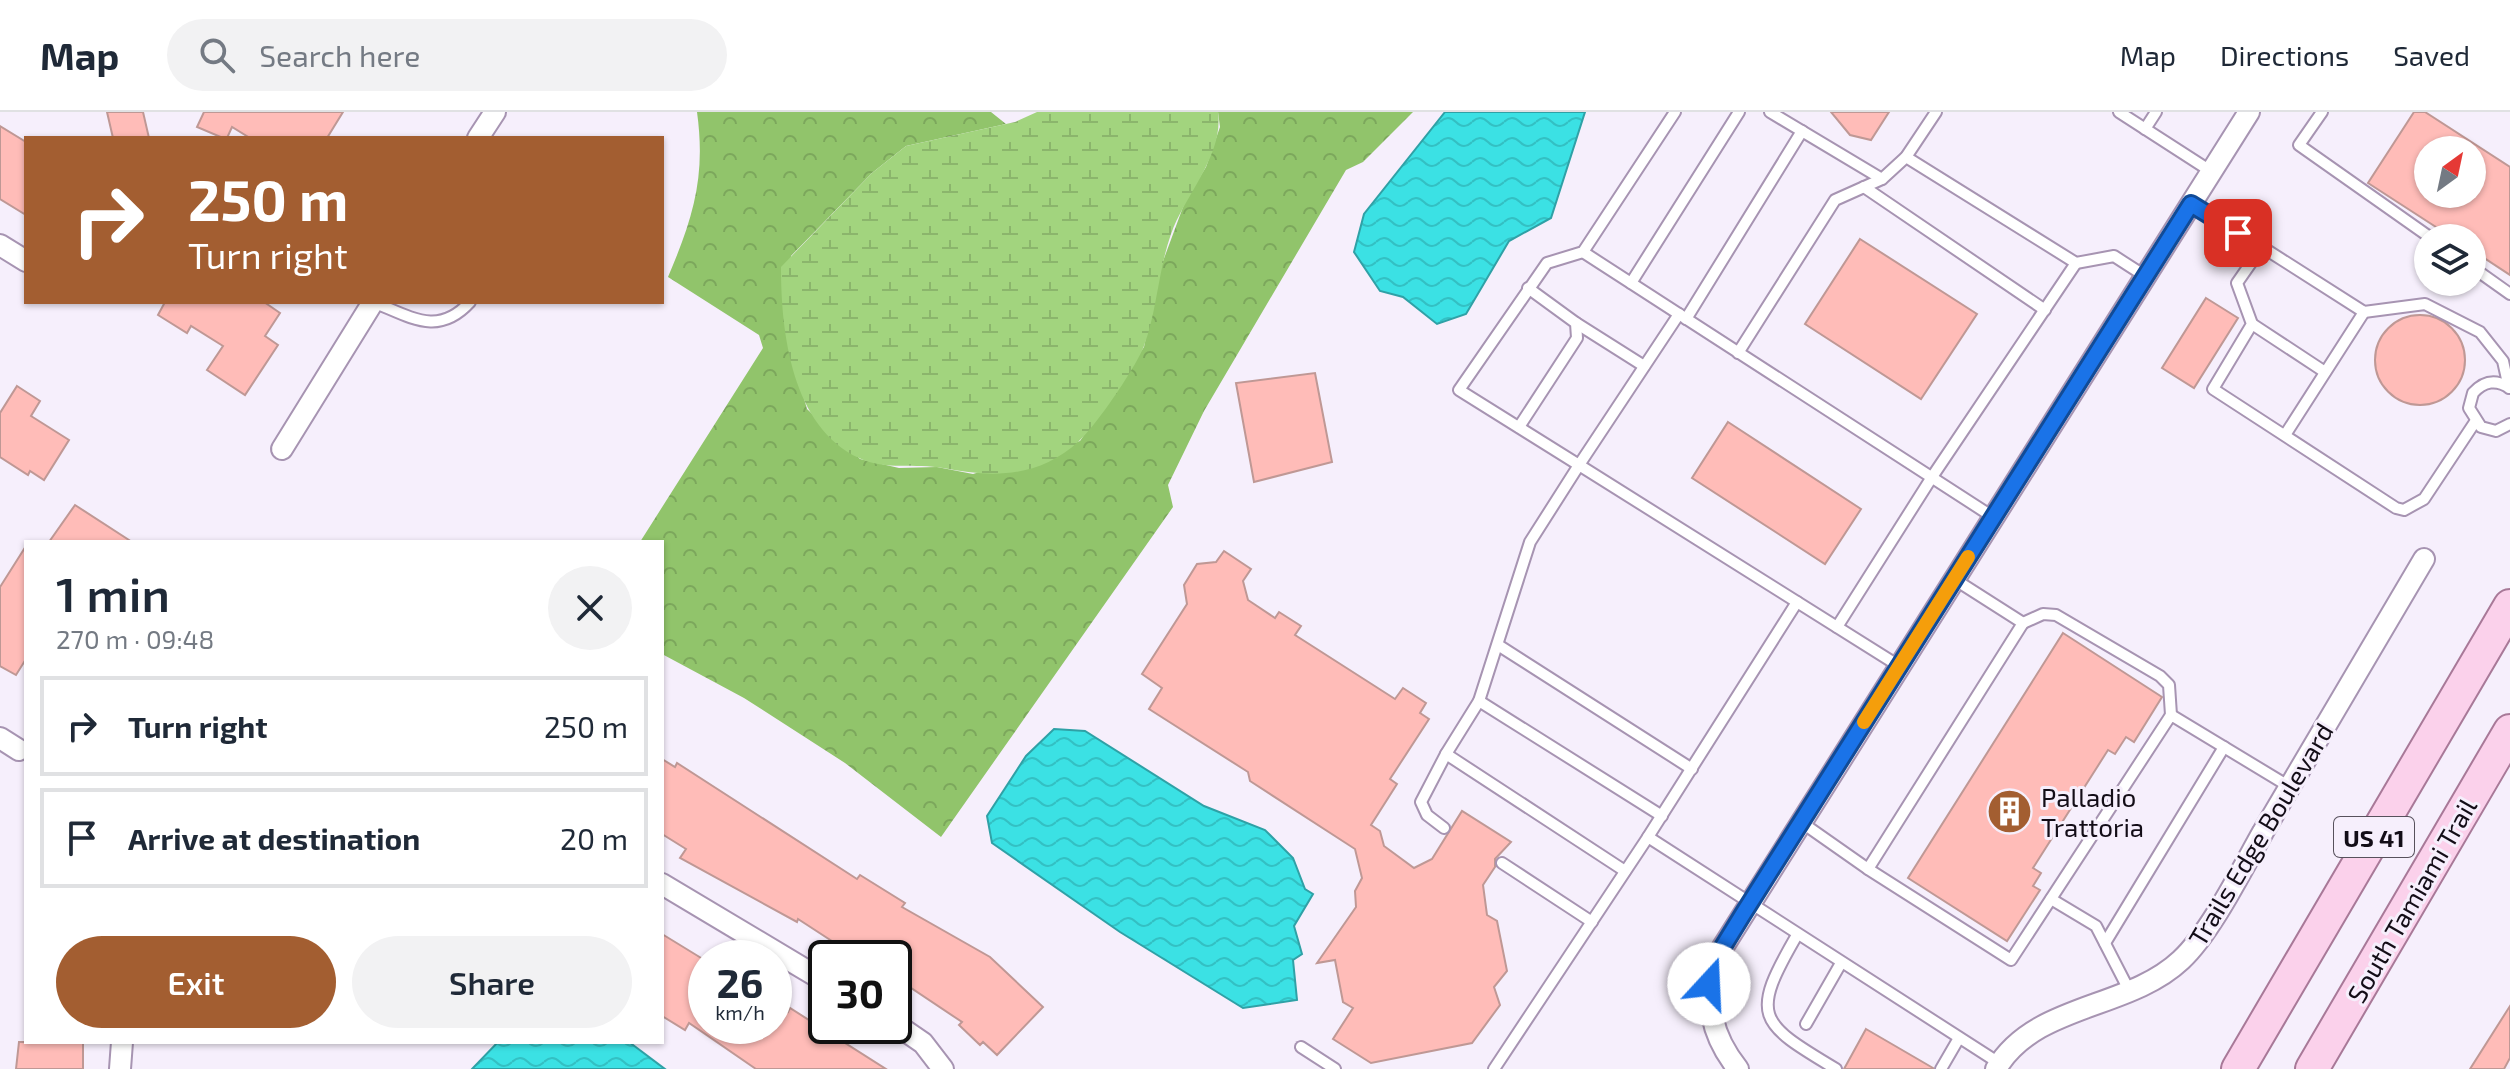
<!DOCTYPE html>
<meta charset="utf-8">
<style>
body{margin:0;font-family:"Exo 2",sans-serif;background:#f2f2f3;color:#1f2937;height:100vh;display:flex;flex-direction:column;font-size:30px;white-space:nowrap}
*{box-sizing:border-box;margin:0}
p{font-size:26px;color:#747a83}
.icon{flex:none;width:44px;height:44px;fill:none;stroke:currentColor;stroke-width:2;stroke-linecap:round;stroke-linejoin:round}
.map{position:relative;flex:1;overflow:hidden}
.sheet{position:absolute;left:24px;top:428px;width:640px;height:504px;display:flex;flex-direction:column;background:#fff;border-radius:0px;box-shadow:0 2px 6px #0004}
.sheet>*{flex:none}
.guide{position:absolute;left:24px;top:24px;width:640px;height:168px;border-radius:0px;box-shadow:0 2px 6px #0004;background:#a35e31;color:#fff;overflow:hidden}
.needle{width:52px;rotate:33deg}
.tools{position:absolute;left:2414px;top:24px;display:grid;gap:16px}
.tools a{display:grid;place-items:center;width:72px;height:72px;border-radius:50%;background:#fff;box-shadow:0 2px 6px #0004;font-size:40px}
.speed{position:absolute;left:688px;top:828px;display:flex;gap:16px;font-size:40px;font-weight:700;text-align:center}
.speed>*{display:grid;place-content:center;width:104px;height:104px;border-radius:50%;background:#fff;box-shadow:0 2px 6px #0004;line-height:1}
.speed small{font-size:20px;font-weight:400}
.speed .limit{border:4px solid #111;border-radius:12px;background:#fff;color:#111}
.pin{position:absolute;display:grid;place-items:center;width:68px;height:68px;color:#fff;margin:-34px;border-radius:16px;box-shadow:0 4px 12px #0006}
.me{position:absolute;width:88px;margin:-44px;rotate:20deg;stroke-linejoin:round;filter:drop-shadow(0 0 6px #0008)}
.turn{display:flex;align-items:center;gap:28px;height:168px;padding:0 32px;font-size:36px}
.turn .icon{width:104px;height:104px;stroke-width:2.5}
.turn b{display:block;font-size:56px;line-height:68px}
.round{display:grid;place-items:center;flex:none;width:84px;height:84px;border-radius:42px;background:#f2f2f3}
.head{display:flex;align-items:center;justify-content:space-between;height:136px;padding:0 32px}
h1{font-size:48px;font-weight:600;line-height:60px}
.action{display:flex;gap:16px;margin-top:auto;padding:16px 32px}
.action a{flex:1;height:92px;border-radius:48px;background:#a35e31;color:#fff;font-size:32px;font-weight:600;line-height:92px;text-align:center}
.action a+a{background:#f2f2f3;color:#1f2937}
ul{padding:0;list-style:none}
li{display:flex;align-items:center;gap:24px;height:100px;margin:0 16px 12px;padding:0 16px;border:4px solid #e0e1e3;border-radius:0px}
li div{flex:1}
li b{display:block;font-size:30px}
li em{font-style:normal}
header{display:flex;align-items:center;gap:48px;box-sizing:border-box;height:112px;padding:0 40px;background:#fff;border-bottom:2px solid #e0e1e3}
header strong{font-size:38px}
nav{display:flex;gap:44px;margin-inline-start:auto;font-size:28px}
.search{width:560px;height:72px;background:#f2f2f3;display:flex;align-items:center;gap:20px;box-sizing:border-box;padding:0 28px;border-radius:44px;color:#747a83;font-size:30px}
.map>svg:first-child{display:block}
</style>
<header>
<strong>Map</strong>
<div class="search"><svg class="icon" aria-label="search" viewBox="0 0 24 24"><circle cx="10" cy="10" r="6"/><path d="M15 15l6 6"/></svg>Search here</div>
<nav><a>Map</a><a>Directions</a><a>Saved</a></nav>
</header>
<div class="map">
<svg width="2510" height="957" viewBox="0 0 2510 957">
<defs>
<pattern id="forest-crowns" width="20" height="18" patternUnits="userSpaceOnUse" patternTransform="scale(2)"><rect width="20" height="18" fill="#91c46b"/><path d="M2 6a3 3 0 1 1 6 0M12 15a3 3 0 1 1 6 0" fill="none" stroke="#7ca75c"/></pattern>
<pattern id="wetland-marsh" width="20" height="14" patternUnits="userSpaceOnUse" patternTransform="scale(2)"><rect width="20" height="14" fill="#a2d47e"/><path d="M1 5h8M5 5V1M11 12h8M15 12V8" fill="none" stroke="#8bb56c"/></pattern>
<pattern id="water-waves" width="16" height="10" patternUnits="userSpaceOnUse" patternTransform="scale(2)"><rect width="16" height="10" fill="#3be1e4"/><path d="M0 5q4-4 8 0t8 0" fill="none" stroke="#33c0c3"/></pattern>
</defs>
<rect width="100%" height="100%" fill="#f6effc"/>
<path fill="url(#forest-crowns)" d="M 697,0 L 991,0 L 1006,12 L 906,34 L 872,61 L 791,144 L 787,226 L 807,297 L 860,347 L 899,356 L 937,355 L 973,362 L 1080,329 L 1144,235 L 1159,160 L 1186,87 L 1206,55 L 1220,15 L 1218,0 L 1413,0 L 1363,50 L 1346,58 L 1204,299 L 1168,373 L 1173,395 L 941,725 L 845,651 L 744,586 L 662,542 L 662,430 L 640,430 L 763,236 L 759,223 L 668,165 C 693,106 706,65 697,0 Z"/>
<path fill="url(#wetland-marsh)" d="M 1037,0 L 1218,0 C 1224,43 1185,83 1171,122 C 1158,159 1157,199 1144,234 C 1136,255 1096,314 1079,329 C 1039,366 993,366 943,356 C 915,351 886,359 859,346 C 792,315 781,221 781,155 L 872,61 L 906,34 L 1015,10 Z"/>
<g fill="url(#water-waves)" stroke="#2fa1a6" stroke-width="2">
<polygon points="1445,0 1585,0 1551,106 1509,129 1466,202 1437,212 1403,185 1380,179 1354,140 1364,102"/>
<polygon points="1054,617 1085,619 1204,694 1265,718 1293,746 1305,777 1313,782 1294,814 1302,842 1293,848 1297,888 1243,896 1120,820 992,731 987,704 1026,644"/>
<polygon points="498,930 629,930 665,957 472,957"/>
</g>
<g fill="#ffbcb8" stroke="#bf9895" stroke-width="2" fill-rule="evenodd">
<polygon points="107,0 143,0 149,26 113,26"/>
<polygon points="204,0 343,0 327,26 250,26 232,15 227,26 223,26 197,15"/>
<polygon points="1831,0 1889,0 1871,28 1850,23"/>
<path d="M 2414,0 L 2425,0 L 2510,55 L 2510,163 L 2472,138 L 2472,126 L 2453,126 L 2368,71 ZM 2428,38 L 2472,38 L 2472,82 L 2428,82 Z"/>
<polygon points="0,14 26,30 26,103 0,87"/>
<polygon points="1860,127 1977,202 1921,287 1805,212"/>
<polygon points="2206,186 2238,206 2194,276 2162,256"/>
<polygon points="165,190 264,190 280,201 265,224 278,233 245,283 207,258 223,234 191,214 187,221 158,203"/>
<circle cx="2420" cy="248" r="45"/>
<polygon points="1315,261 1332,350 1254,370 1236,271"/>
<polygon points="17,274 40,289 31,304 69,328 44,368 30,359 28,363 0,345 0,301"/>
<polygon points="1728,310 1861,397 1825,452 1692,366"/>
<polygon points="75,393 132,430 49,430"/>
<polygon points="26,434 26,547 16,563 0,554 0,475"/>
<polygon points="1224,439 1251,457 1243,469 1248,488 1275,506 1279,500 1301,514 1295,523 1395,587 1403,576 1426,591 1420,601 1429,607 1390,667 1397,672 1371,713 1380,719 1384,734 1414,756 1432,747 1462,699 1511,730 1495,747 1495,755 1483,773 1487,803 1497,809 1507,859 1494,875 1500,893 1472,931 1371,951 1333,927 1353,896 1343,890 1335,848 1317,851 1356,795 1355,779 1362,766 1355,737 1250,669 1248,660 1149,597 1162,576 1142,562 1187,492 1184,473 1197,452 1216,450"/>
<polygon points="2063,521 2162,585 2134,630 2126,625 2115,642 2108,638 2033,756 2041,761 2033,774 2040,778 2007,829 1908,766"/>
<polygon points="662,647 675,655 677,651 857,767 860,763 905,791 902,795 990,845 1043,895 997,943 983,930 980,933 959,913 962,910 911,876 909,879 894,870 894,846 858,846 798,807 797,810 680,746 686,737 662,722"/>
<polygon points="662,822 706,849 706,914 774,914 774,892 788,900 790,896 886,957 756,957 689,911 685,918 662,904"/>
<polygon points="2510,894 2510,946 2504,957 2470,957"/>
<polygon points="1866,917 1933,956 1933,957 1844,957"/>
<polygon points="19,930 83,930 83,957 16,957"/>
</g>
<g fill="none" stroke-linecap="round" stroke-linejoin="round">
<defs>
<g id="lane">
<polyline points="1675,0 1583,140 1547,151 1459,278 1579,353 1679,202"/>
<polyline points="1770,0 1882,67"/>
<polyline points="2119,0 2212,60"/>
<polyline points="2322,0 2299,33 2431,126"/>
<polyline points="2145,17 2156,0"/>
<polyline points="1906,45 2076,151 2114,144 2145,164"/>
<polyline points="1864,75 2045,198"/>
<polyline points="2191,92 2262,135"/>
<polyline points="1583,140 1993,405"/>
<polyline points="2472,155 2510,182"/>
<polyline points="1631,171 1739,0"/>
<path d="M 373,190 C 411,205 438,225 470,190"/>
<polyline points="1686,207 1802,19"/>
<polyline points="1576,211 1644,254"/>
<polyline points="2252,212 2325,260"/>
<polyline points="1738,241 1835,88 1882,67 1906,45 1936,0"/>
<path d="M 2510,276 C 2496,267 2484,269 2473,281 L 2469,296 L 2481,315 L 2496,319 L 2510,312"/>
<polyline points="2475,310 2424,387 2404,398 2396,396 2213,277 2252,212 2237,171 2262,135 2364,200 2425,192 2480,220 2503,249 2509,276"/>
<polyline points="1519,315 1577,226 1576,211 1528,176"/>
<polyline points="2285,323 2364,200"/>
<polyline points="2023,511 2043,502 2056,503 2160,564 2169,573 2171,603"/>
<polyline points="1837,515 1932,365 2076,151"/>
<polyline points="1498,533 1692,657"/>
<polyline points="1479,589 1662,704"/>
<polyline points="1801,710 1868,757 2023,511 1954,467"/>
<polyline points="1444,716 1427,703 1421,690 1446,642"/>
<polyline points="1648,725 1797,490"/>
<polyline points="1502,751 1592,810"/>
<polyline points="1868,757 2011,848 2171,603 2290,675"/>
<polyline points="1625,759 1446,642 1479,589 1530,430 1579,353 1899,554"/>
<polyline points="2051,787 2096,814 2131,882"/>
<path d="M 1797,823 C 1750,904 1757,910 1836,957"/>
<polyline points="2105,831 2224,635"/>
<polyline points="1806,912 1841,851"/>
<polyline points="1301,935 1335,957"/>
<polyline points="1494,957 1648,725 1999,951"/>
<polyline points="1941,957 1959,926"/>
</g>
<g id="street">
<polyline points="478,26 495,0"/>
<polyline points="0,133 26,149"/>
<polyline points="282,337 373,190"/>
<polyline points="0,626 19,638"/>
<polyline points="662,772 826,870"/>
<polyline points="894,911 923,931 943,957"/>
<polyline points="120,957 122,930"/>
<path d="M 1738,957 C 1710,922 1705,889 1716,846 L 2249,0"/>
<path d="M 1996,957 C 2035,891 2128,898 2181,848 C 2211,820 2242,757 2263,720 C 2317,629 2371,538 2424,447"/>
</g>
<g id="primary">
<polyline points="2238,957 2510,494"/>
<polyline points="2312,957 2510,619"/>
</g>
</defs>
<use href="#lane" stroke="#a794b2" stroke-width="14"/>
<use href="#street" stroke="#a794b2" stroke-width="24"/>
<use href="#primary" stroke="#a87998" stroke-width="36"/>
<use href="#lane" stroke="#fff" stroke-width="10"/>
<use href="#street" stroke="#fff" stroke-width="20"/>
<use href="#primary" stroke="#fbd1eb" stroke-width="32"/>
</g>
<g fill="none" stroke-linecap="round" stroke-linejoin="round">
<defs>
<polyline id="route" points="1709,872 1716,846 1743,802 2191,92 2238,121"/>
</defs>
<use href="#route" stroke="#114b97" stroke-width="20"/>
<use href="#route" stroke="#1a73e8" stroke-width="14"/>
<polyline stroke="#f59e0b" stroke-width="14" points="1864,610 1968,445"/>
</g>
<defs>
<symbol id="building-disc" viewBox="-11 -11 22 22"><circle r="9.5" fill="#a35e31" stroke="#f6effc"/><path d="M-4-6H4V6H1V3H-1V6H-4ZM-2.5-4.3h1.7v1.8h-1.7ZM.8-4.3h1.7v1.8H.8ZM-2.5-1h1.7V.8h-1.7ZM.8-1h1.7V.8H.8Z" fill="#fff"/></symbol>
</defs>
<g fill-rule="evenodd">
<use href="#building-disc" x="1984" y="674" width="51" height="51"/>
</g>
<g text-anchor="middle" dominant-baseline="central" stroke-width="6" stroke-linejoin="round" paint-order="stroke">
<rect fill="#f6effc" stroke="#57515c" stroke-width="2" x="2334" y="705" width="80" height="40" rx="6"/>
<g font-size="24" font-weight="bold" fill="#130d17">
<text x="2374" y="725">US 41</text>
</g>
<g font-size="26" fill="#130d17" stroke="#f6effc" text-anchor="start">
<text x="2041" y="684">Palladio<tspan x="2041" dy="30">Trattoria</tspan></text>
</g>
<g font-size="26" fill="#130d17" stroke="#f6effc">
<text transform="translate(2260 722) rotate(-59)">Trails Edge Boulevard</text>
<text transform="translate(2411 788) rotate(-60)">South Tamiami Trail</text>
</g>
</g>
</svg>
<div class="tools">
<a><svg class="needle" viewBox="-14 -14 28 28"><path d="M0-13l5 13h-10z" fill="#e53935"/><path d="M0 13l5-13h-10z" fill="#747a83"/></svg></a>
<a><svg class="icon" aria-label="layers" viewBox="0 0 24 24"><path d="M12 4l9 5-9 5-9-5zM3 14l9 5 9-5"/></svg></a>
</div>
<div class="speed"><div>26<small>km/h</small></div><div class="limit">30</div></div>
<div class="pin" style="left:2238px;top:121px;background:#d93025"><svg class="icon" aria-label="arrive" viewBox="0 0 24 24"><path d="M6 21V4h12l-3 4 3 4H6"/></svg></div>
<svg class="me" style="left:1709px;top:872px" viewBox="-20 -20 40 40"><circle r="19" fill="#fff"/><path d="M0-13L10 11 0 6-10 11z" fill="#1a73e8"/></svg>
<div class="guide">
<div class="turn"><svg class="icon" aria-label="right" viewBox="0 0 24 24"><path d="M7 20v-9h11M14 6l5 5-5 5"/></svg><div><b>250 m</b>Turn right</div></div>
</div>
<section class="sheet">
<div class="head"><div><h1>1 min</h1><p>270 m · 09:48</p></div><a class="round"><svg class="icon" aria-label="close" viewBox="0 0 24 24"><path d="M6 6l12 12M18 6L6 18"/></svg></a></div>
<ul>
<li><svg class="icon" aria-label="right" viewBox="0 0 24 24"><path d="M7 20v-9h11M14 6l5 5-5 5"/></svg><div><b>Turn right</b></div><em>250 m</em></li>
<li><svg class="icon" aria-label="arrive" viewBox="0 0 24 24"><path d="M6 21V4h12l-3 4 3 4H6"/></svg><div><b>Arrive at destination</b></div><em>20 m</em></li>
</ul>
<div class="action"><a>Exit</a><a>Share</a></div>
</section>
</div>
